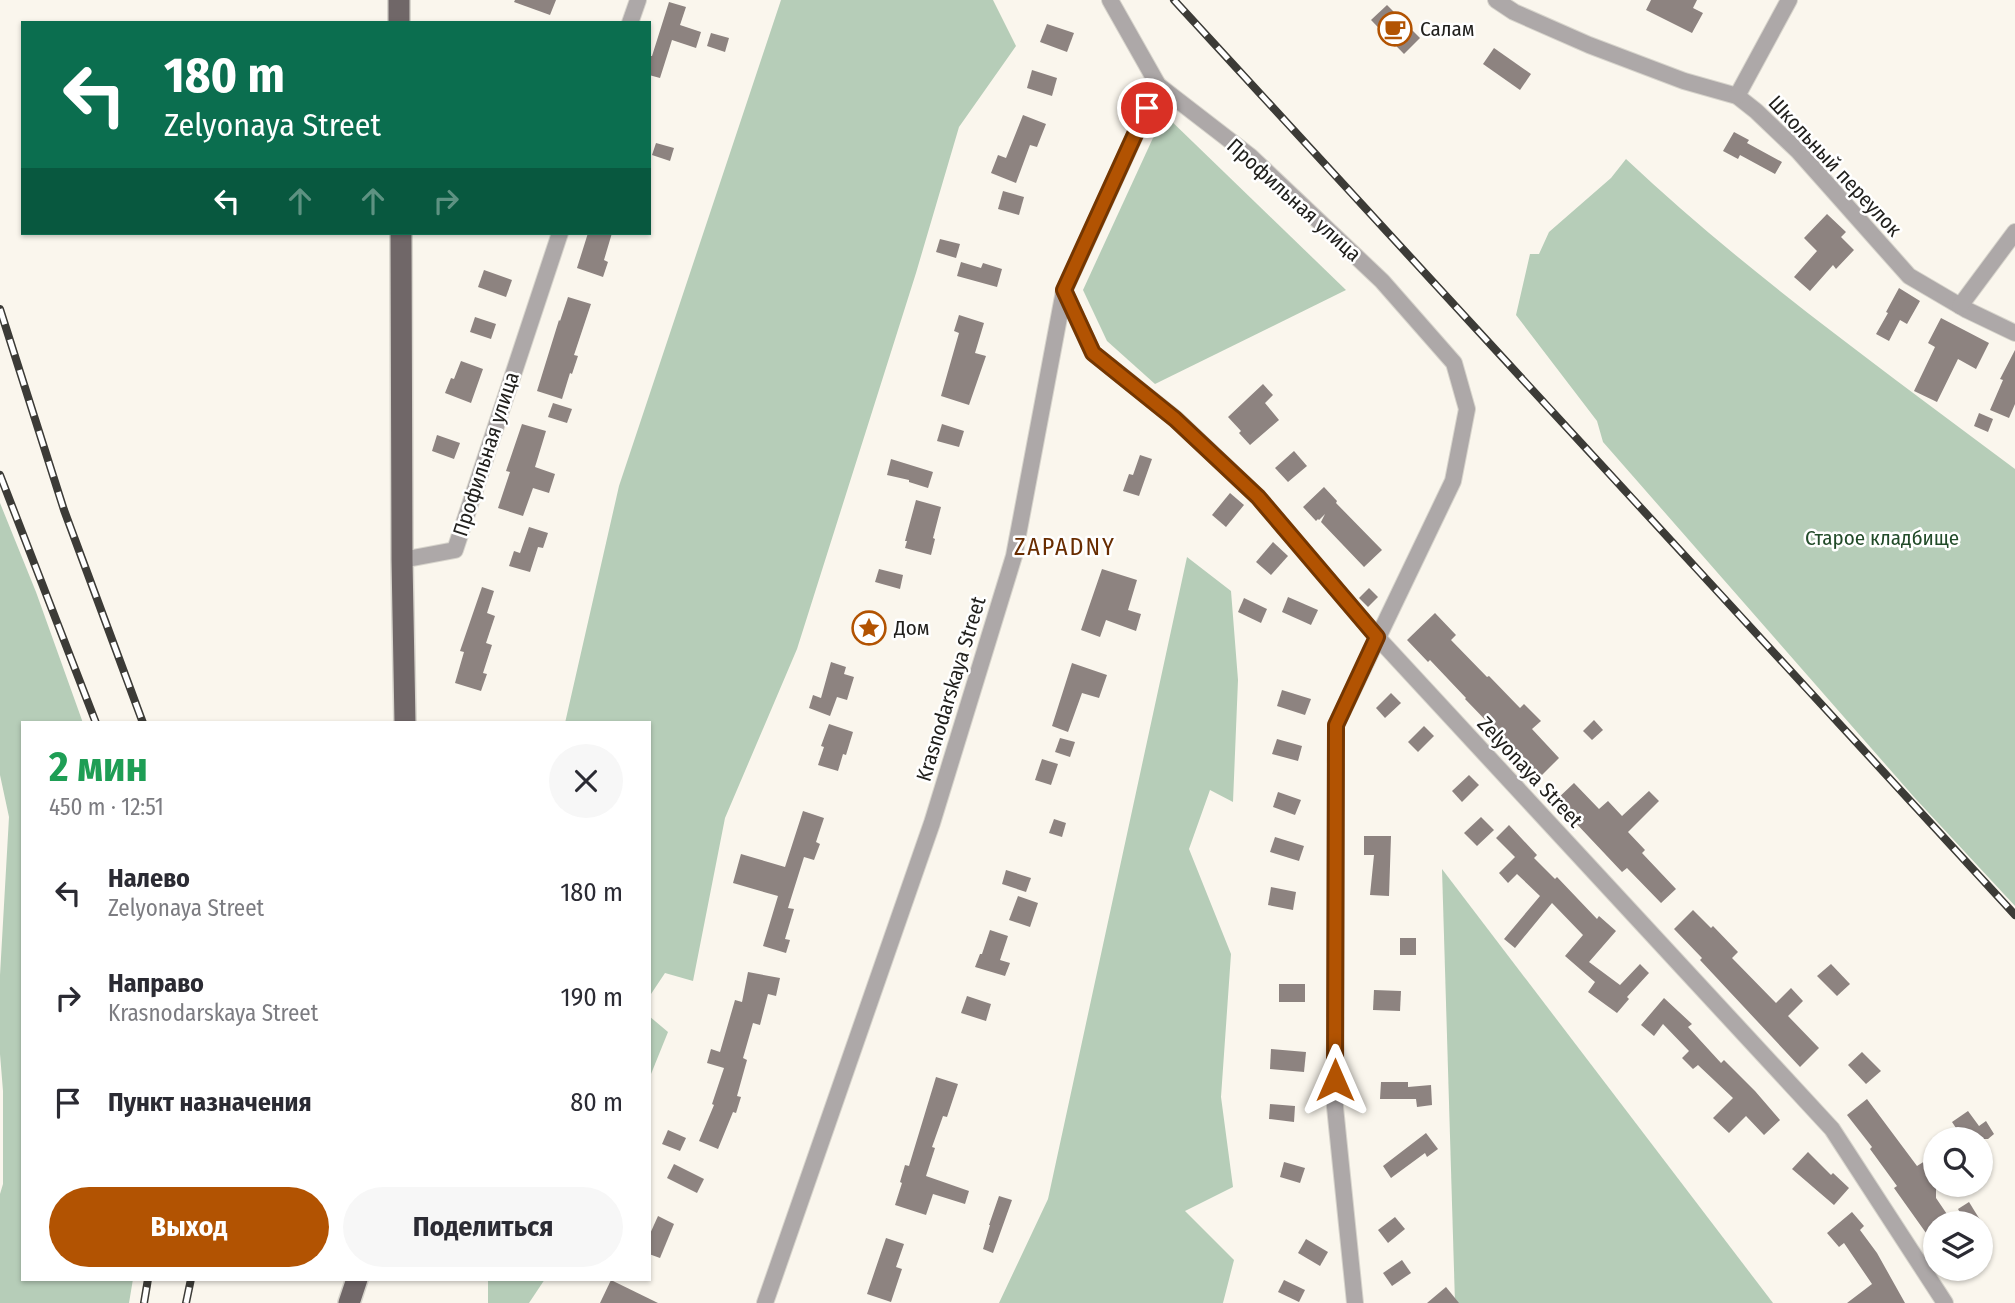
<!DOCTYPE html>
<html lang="ru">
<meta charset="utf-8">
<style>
body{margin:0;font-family:"Fira Sans Condensed",sans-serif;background:#f7f7f7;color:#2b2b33;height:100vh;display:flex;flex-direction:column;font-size:26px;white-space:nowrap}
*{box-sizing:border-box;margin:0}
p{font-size:23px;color:#7c7c81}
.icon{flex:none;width:38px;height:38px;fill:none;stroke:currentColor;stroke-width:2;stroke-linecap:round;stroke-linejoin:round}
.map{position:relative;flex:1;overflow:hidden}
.drawer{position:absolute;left:21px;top:721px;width:630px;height:560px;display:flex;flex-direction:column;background:#fff;border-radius:0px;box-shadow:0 2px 5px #0004}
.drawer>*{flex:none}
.banner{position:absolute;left:21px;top:21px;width:630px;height:214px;border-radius:0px;box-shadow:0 2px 5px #0004;background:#0b6e4f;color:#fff;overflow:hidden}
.tools{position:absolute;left:1923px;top:1127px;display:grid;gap:14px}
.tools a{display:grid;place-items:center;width:70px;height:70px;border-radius:50%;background:#fff;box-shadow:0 2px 5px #0004;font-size:35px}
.pin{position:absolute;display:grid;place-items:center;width:60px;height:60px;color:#fff;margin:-30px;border:4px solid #fff;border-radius:50%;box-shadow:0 2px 7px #0007}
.me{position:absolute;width:77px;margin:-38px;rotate:0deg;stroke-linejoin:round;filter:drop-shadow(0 0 5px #0008)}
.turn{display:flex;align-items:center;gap:24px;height:147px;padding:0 28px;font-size:32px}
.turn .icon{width:91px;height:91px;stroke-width:2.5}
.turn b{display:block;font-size:49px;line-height:60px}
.lanes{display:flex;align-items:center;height:66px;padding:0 28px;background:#0003;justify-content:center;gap:35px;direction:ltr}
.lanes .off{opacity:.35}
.round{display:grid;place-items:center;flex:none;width:74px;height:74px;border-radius:37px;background:#f7f7f7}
.head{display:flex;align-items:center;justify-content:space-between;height:119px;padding:0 28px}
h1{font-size:42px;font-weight:700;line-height:52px;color:#1e9e55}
.action{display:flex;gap:14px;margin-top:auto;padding:14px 28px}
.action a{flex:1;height:80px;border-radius:42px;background:#b25302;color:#fff;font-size:28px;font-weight:700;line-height:80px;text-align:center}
.action a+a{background:#f7f7f7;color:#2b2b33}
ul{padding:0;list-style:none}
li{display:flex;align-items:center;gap:21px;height:105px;padding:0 28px}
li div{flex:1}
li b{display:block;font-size:26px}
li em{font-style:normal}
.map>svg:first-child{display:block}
</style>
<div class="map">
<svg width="2015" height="1303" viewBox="0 0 2015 1303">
<rect width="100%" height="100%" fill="#faf6ed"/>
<g fill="#b6cdb8">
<polygon points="781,0 993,0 1016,46 959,127 916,273 797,649 725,818 693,981 665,973 649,997 649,723 565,723 619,486"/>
<polygon points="1164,114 1346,290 1155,384 1107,341 1083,290"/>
<path d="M 1626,159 C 1747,273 1882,369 2015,469 L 2015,906 L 1914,797 L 1603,442 L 1597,421 L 1516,315 L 1530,254 L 1539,254 L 1549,232 L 1611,178 Z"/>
<polygon points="0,503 36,592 83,723 23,723 23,1279 133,1279 129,1303 0,1303 0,1194 3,1184 3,1091 0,1054 0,975 9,817 0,775"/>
<polygon points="1187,557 1231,591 1238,680 1233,802 1210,790 1189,849 1231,954 1221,1097 1233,1187 1185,1211 1234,1260 1223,1303 999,1303 1048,1199"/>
<polygon points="1442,869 1773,1303 1455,1303"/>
<polygon points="649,1016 668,1032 649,1079"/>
<polygon points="488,1279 545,1279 529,1303 488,1303"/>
</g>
<g fill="#8d8380">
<polygon points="515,0 556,0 550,15 514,2"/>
<polygon points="1651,0 1697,0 1693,8 1703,13 1692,33 1646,10"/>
<polygon points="669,2 686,7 680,25 701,32 696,48 672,40 660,78 649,75 649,56 652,56"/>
<polygon points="1387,5 1420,38 1404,54 1371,20"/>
<polygon points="1047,24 1074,33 1067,52 1040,42"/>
<polygon points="711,33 729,38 725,52 707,46"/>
<polygon points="1494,48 1531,74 1520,90 1483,64"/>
<polygon points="1032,70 1057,78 1052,96 1027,88"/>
<polygon points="1023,115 1046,124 1037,147 1030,145 1016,183 991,173 998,155 1006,158"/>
<polygon points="1734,132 1749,140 1747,143 1782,162 1775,174 1740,155 1738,159 1723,151"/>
<polygon points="656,143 674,148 670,161 652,155"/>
<polygon points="1003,191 1024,197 1019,215 998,209"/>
<polygon points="1827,214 1846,232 1841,237 1854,250 1836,269 1833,265 1810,291 1794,277 1817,251 1804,238"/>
<polygon points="588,233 612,233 604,260 608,262 603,277 577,268"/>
<polygon points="940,239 960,244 956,258 936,252"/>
<polygon points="961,262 981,268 983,263 1002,269 997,287 957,276"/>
<polygon points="484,270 512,280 506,297 478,287"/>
<polygon points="1899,288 1920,301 1907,324 1900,320 1889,341 1876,334 1888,313 1886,312"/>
<polygon points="568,297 591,304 574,355 578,356 572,374 570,373 562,399 537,391 559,320 560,321"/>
<polygon points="959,315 984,323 975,353 986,356 969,405 941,396 959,333 954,331"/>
<polygon points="475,317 496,324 491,339 470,332"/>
<polygon points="1941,318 1989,343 1976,369 1958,359 1937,402 1914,391 1935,347 1928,343"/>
<polygon points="2015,350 2015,404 2009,418 1990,410 2003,380 2000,379"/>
<polygon points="461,361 483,369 471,403 445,393 451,378 454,379"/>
<polygon points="1263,384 1273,395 1265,403 1279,420 1250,445 1239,433 1241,431 1228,417"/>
<polygon points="553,403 572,409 567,423 548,417"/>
<polygon points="1979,413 1993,419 1988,432 1974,426"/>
<polygon points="522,424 546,431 535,467 555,474 549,493 533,488 523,516 498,508 510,472 506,471"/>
<polygon points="942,424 964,431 959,447 937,441"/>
<polygon points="437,435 460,443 454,459 432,451"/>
<polygon points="1294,451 1307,466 1288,482 1275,468"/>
<polygon points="1140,455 1152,459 1139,496 1123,491 1129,474 1133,475"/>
<polygon points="891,459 933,472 928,488 909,482 909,480 887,475"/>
<polygon points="1324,487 1337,501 1336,503 1382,550 1364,567 1321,522 1325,514 1319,520 1318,519 1316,521 1303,507"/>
<polygon points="1230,493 1244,505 1226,527 1212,515"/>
<polygon points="916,500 941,507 933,538 935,539 931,555 905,548 907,541 905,541"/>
<polygon points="529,527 548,533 543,548 538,547 530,572 509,566 514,551 520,553"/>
<polygon points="1273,542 1288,556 1271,575 1256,562"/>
<polygon points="879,569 903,575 900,589 875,582"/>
<polygon points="1102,569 1137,580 1128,610 1141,614 1136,631 1106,620 1100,637 1081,630"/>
<polygon points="482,587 494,591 487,613 495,616 486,643 492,645 483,673 487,674 481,691 455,683 464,652 460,651"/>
<polygon points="1369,588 1378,597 1368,607 1359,598"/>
<polygon points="1288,597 1318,610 1311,625 1282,612"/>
<polygon points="1244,598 1267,609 1261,623 1238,612"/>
<polygon points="1435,613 1456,635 1451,640 1487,677 1489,676 1520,708 1524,704 1541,721 1532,729 1559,758 1537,780 1522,764 1524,762 1495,733 1496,731 1465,699 1466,698 1430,660 1428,662 1407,640"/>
<polygon points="831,662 846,667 844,674 854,677 847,700 837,697 830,716 809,708 813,695 821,698"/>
<polygon points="1072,663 1107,675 1099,698 1082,693 1068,732 1052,726"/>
<polygon points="1282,690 1311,699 1305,715 1277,706"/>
<polygon points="1391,693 1401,703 1385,718 1376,708"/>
<polygon points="1594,720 1603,730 1592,740 1583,731"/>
<polygon points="829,724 853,732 846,755 843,754 838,771 818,765 824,747 821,746"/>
<polygon points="1424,726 1434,736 1418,752 1408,742"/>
<polygon points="1060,738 1075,742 1070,757 1055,752"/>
<polygon points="1277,739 1302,746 1298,761 1272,754"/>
<polygon points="1042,759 1058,764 1051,785 1035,780"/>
<polygon points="1469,775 1479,785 1462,802 1452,791"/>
<polygon points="1574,783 1599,809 1608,801 1622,816 1649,791 1659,801 1628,832 1645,850 1642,853 1676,889 1661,903 1627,868 1622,872 1555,801"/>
<polygon points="1278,792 1301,800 1295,815 1273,807"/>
<polygon points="803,811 824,818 816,842 820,844 814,860 804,857 788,908 794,909 785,939 790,940 786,953 763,946 778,896 733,883 741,854 785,867"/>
<polygon points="1481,817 1494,830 1477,846 1464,833"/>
<polygon points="1054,819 1066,823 1062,837 1049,833"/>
<polygon points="1509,825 1537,855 1534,858 1555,879 1557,877 1597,919 1599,916 1616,931 1589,962 1620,985 1640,964 1649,973 1627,997 1629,999 1617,1013 1588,992 1595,982 1565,956 1583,935 1552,903 1515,948 1504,939 1540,896 1517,874 1508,883 1499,873 1515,857 1496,838"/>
<polygon points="1364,836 1391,836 1389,896 1370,895 1374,855 1364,855"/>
<polygon points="1275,837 1304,846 1299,861 1270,852"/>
<polygon points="1006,870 1031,878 1026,892 1002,884"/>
<polygon points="1271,887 1296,892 1293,910 1268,905"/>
<polygon points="1018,896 1038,903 1030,927 1009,920"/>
<polygon points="1693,910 1711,928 1713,926 1738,952 1732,958 1776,1003 1791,988 1803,1001 1788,1016 1819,1048 1800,1067 1700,960 1702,958 1674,929"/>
<polygon points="990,930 1008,936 1000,960 1010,963 1005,976 975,967 980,954 982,954"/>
<rect x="1400" y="938" width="16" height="17"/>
<polygon points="1831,964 1850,984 1837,996 1817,976"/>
<polygon points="748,972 780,978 776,996 768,994 760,1025 753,1023 743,1058 747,1060 737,1096 741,1097 736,1113 733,1112 718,1149 699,1141 714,1105 712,1104 724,1068 707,1063 711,1049 720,1052 735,1000 742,1002"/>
<rect x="1279" y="984" width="26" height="18"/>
<polygon points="1374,990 1401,991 1400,1011 1373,1010"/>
<polygon points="967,996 991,1004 986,1021 961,1013"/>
<polygon points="1664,998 1692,1024 1688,1027 1721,1063 1724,1060 1755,1091 1780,1120 1764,1135 1746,1116 1729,1133 1713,1118 1733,1098 1698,1065 1693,1069 1682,1058 1689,1051 1663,1024 1654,1036 1641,1025"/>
<polygon points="1271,1049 1306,1052 1304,1072 1270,1069"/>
<polygon points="1862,1052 1881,1071 1866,1084 1848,1065"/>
<polygon points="936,1077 958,1084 947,1117 943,1116 932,1147 935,1148 926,1176 969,1191 965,1204 933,1194 926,1215 895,1205 902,1183 900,1182 905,1165 909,1166"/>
<polygon points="1381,1082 1408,1082 1408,1087 1431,1085 1432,1105 1417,1107 1416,1099 1380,1099"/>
<polygon points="1867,1099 1917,1166 1936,1154 1936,1198 1953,1223 1936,1223 1936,1247 1894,1188 1897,1186 1870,1149 1872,1147 1847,1115"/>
<polygon points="1270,1104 1295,1106 1294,1122 1269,1119"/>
<polygon points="1968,1111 1979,1126 1986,1121 1994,1134 1988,1139 1959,1139 1962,1137 1952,1122"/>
<polygon points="668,1130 686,1138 680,1151 662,1144"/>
<polygon points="1426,1133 1438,1149 1427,1157 1425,1153 1391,1178 1383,1166"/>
<polygon points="1808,1152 1831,1175 1833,1173 1849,1188 1834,1205 1792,1169"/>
<polygon points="1284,1162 1305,1168 1300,1183 1280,1177"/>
<polygon points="674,1164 704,1179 697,1193 667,1178"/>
<polygon points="999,1196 1012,1200 993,1253 983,1249 990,1225 989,1225"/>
<polygon points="1969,1202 1982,1223 1966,1223 1958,1209"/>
<polygon points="1852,1212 1864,1226 1860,1230 1877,1253 1905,1303 1847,1303 1872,1284 1844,1243 1839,1247 1827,1233"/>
<polygon points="658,1216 674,1224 660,1258 649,1254 649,1236"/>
<polygon points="1395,1217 1405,1229 1388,1243 1378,1230"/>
<polygon points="886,1238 904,1244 896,1267 902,1269 891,1302 867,1294"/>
<polygon points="1306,1239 1328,1252 1320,1266 1298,1253"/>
<polygon points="1402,1260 1411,1273 1392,1286 1383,1273"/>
<polygon points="611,1280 658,1303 600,1303"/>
<polygon points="1284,1280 1305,1290 1299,1302 1278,1292"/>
<polygon points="1446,1287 1459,1303 1427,1303"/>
</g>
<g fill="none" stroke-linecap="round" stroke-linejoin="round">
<defs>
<g id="minor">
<polyline points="1110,0 1158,85 1250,156 1382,281 1454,363 1467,409 1453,481 1336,725 1335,1107 1355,1303"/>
<polyline points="1496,0 1514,12 1589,45 1684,81 1737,96 1756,111 1798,151 1909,276 1967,310 2015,333"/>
<polyline points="630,23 638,0"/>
<polyline points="1737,96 1789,0"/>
<polyline points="1064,291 1093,353 1176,419 1258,497 1377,637 1832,1129 1945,1303"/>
<polyline points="1960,306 2015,232"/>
<polyline points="402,560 455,550 560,233"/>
<polyline points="765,1303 932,823 1014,556 1064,291 1158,85"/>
</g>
<g id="major">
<polyline points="399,0 399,23"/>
<polyline points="401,233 402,560 405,723"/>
<polyline points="349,1303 357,1279"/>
</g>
</defs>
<use href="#minor" stroke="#d7d4cc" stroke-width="18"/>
<use href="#major" stroke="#d7d4cc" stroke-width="24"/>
<use href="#minor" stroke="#ada8a8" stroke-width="16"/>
<use href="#major" stroke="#706768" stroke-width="21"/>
<defs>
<g id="rail">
<polyline points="1174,0 2015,915"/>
<polyline points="0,309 64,510 143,723"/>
<polyline points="0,475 96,723"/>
<polyline points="144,1303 148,1279"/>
<polyline points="186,1303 191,1279"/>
</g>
</defs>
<use href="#rail" stroke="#3c3b37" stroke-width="8"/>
<use href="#rail" stroke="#fff" stroke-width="5" stroke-dasharray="16" stroke-linecap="butt"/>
</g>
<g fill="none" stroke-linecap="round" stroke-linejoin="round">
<defs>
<polyline id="route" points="1147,108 1064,290 1093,353 1175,419 1258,497 1377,637 1336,725 1335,1080"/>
</defs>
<use href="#route" stroke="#743601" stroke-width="18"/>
<use href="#route" stroke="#b25302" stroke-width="12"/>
</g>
<defs>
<symbol id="cafe-ring" viewBox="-11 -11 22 22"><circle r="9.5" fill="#fff" stroke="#b25302" stroke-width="1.5"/><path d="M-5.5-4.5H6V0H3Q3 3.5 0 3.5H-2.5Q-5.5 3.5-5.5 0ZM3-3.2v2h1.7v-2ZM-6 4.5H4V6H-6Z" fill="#b25302"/></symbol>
<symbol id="sight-ring" viewBox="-11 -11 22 22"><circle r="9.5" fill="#fff" stroke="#b25302" stroke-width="1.5"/><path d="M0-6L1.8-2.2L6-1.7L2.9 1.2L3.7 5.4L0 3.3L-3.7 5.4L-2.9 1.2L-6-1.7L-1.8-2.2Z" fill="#b25302"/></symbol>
</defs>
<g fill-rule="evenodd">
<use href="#cafe-ring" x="1376" y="10" width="38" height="38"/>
<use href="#sight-ring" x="850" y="609" width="38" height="38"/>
</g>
<g text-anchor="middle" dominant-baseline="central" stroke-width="5" stroke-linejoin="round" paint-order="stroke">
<g font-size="21" fill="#21201d" stroke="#fff" text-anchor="start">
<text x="1420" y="29">Салам</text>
<text x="894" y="628">Дом</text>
</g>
<g font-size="21" fill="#21201d" stroke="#fff">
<text transform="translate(1835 166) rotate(47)">Школьный переулок</text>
<text transform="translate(1294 200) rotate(42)">Профильная улица</text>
<text transform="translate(486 454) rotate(-72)">Профильная улица</text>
<text transform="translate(951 689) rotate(-73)">Krasnodarskaya Street</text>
<text transform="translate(1530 772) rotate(47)">Zelyonaya Street</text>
</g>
<g font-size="21" fill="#224b29" stroke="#fff">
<text x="1882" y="538">Старое кладбище</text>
</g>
<g font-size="24" letter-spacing="2" fill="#682c00" stroke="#fff">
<text x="1065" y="547">ZAPADNY</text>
</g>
</g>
</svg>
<div class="tools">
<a><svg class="icon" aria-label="search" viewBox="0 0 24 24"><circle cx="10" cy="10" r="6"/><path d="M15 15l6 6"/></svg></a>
<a><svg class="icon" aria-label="layers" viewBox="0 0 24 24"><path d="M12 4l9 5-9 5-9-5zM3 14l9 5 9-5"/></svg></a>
</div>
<div class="pin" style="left:1147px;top:108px;background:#d93025"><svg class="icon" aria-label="arrive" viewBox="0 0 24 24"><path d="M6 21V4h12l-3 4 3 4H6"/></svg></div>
<svg class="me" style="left:1335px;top:1080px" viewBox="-20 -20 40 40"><path d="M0-17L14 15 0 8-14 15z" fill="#b25302" stroke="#fff" stroke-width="4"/></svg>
<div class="banner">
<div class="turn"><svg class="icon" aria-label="left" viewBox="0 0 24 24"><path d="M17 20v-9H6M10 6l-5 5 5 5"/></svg><div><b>180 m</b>Zelyonaya Street</div></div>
<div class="lanes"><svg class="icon" aria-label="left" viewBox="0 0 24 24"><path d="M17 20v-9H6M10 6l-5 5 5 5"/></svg><svg class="icon off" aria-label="ahead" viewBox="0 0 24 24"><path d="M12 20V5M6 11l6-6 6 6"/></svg><svg class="icon off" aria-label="ahead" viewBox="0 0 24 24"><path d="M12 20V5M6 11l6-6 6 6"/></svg><svg class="icon off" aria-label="right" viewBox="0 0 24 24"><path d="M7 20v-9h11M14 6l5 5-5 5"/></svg></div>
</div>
<section class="drawer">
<div class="head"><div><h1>2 мин</h1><p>450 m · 12:51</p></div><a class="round"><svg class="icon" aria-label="close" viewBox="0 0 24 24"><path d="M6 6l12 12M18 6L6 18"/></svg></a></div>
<ul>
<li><svg class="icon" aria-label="left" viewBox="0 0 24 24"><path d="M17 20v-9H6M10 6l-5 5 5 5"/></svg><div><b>Налево</b><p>Zelyonaya Street</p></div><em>180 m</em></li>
<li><svg class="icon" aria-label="right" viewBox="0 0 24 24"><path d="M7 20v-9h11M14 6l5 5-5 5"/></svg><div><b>Направо</b><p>Krasnodarskaya Street</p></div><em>190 m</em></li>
<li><svg class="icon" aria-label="arrive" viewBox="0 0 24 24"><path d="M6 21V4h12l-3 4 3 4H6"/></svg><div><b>Пункт назначения</b></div><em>80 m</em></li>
</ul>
<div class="action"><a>Выход</a><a>Поделиться</a></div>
</section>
</div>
